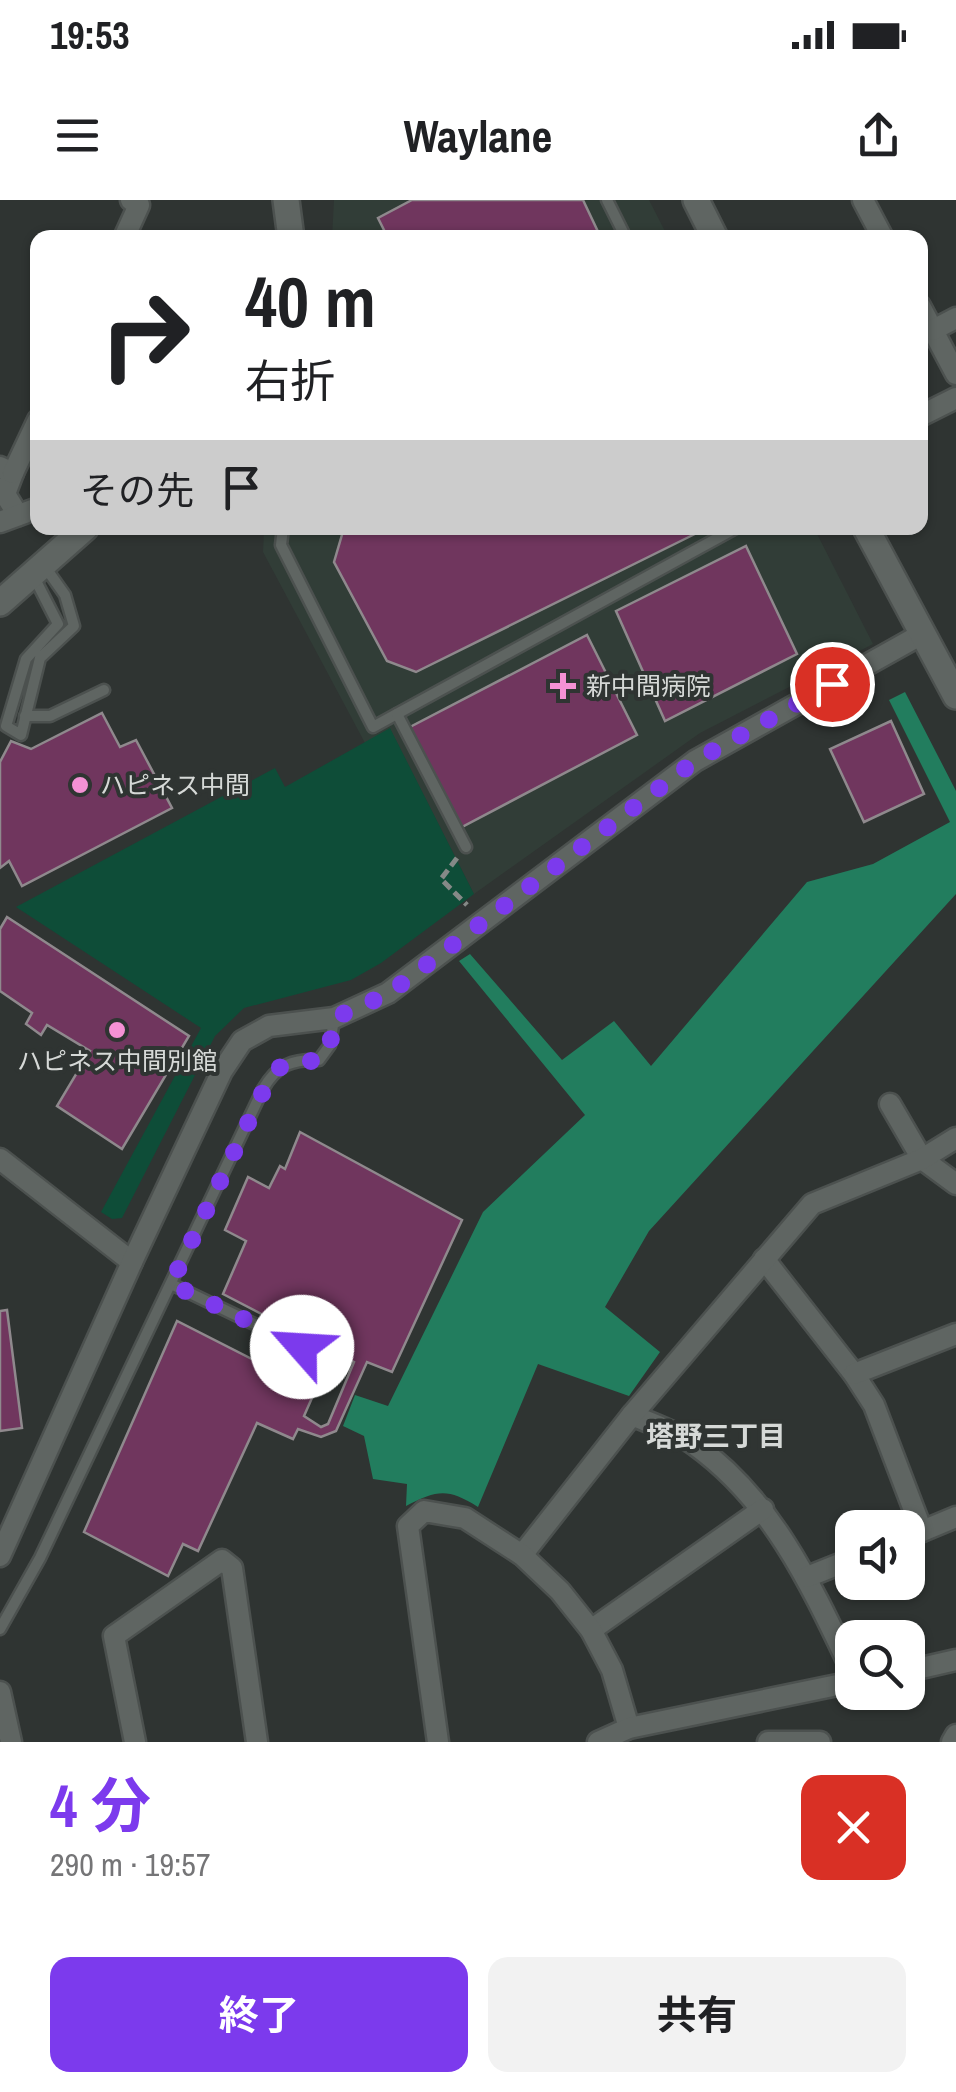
<!DOCTYPE html>
<html lang="ja">
<meta charset="utf-8">
<style>
body{margin:0;font-family:"Archivo Narrow","Noto Sans JP",sans-serif;background:#f2f2f2;color:#202124;height:100vh;display:flex;flex-direction:column;font-size:38px;white-space:nowrap}
*{box-sizing:border-box;margin:0}
p{font-size:32px;color:#757577}
.icon{flex:none;width:55px;height:55px;fill:none;stroke:currentColor;stroke-width:2;stroke-linecap:round;stroke-linejoin:round}
.map{position:relative;height:1542px;overflow:hidden}
.sheet{display:flex;flex-direction:column;background:#fff;flex:1}
.sheet>*{flex:none}
.guide{position:absolute;left:30px;top:30px;width:898px;height:305px;border-radius:20px;box-shadow:0 2px 8px #0004;background:#fff;color:#202124;overflow:hidden}
.fabs{position:absolute;left:835px;top:1310px;display:grid;gap:20px}
.fabs a{display:grid;place-items:center;width:90px;height:90px;border-radius:20px;background:#fff;box-shadow:0 2px 8px #0004;font-size:50px}
.pin{position:absolute;display:grid;place-items:center;width:85px;height:85px;color:#fff;margin:-42px;border:5px solid #fff;border-radius:50%;box-shadow:0 2px 10px #0007}
.me{position:absolute;width:110px;margin:-55px;rotate:296deg;stroke-linejoin:round;filter:drop-shadow(0 0 8px #0008)}
.turn{display:flex;align-items:center;gap:35px;height:210px;padding:0 50px;font-size:45px}
.turn .icon{width:130px;height:130px;stroke-width:2.5}
.turn b{display:block;font-size:70px;line-height:85px}
.then{display:flex;align-items:center;height:95px;padding:0 50px;background:#0003;gap:20px;font-size:38px}
.round{display:grid;place-items:center;flex:none;width:105px;height:105px;border-radius:20px;background:#f2f2f2}
.overview{display:flex;align-items:center;justify-content:space-between;height:170px;padding:0 50px}
h1{font-size:60px;font-weight:700;line-height:75px;color:#7c3aed}
.action{display:flex;gap:20px;margin-top:auto;padding:20px 50px}
.action a{flex:1;height:115px;border-radius:20px;background:#7c3aed;color:#fff;font-size:40px;font-weight:700;line-height:115px;text-align:center}
.action a+a{background:#f2f2f2;color:#202124}
.status{display:flex;justify-content:space-between;align-items:center;height:70px;padding:0 50px;background:#fff;direction:ltr}
.status svg{height:28px;fill:currentColor}
header{display:flex;justify-content:space-between;align-items:center;height:130px;padding:0 50px;background:#fff;font-size:45px;font-weight:700}
.map>svg:first-child{display:block}
</style>
<div class="status"><b>19:53</b><svg viewBox="0 0 49 12"><path d="M0 12V9h3v3zM5 12V6h3v6zM10 12V3h3v9zM15 12V0h3v12zM26 1h20v11H26zM47 4h2v5h-2z"/></svg></div>
<header><svg class="icon" aria-label="menu" viewBox="0 0 24 24"><path d="M4 6h16M4 12h16M4 18h16"/></svg>Waylane<svg class="icon" aria-label="share" viewBox="0 0 24 24"><path d="M12 15V3M7 8l5-5 5 5M5 13v7h14v-7"/></svg></header>
<div class="map">
<svg width="956" height="1542" viewBox="0 0 956 1542">
<rect width="100%" height="100%" fill="#2f3432"/>
<g fill="#313d37">
<polygon points="334,0 649,0 668,37 332,38"/>
<polygon points="264,328 814,328 873,444 700,533 474,694 390,529 365,543 263,352"/>
</g>
<polygon fill="#0e4d38" points="390,528 474,694 381,763 351,780 244,808 215,836 122,1018 112,1019 101,1012 201,828 16,707 275,568 285,587"/>
<path fill="#227d5e" d="M 905,492 L 956,591 L 956,694 L 649,1031 L 605,1107 L 660,1152 L 629,1196 L 538,1164 L 478,1307 C 447,1288 438,1290 406,1306 L 407,1284 L 373,1279 L 364,1236 L 343,1226 L 355,1195 L 388,1206 L 483,1012 L 585,915 L 459,761 L 470,754 L 562,860 L 614,821 L 651,866 L 807,682 L 873,664 L 950,622 L 889,500 Z"/>
<g fill="#70365e" stroke="#8f898d" stroke-width="2.5">
<polygon points="412,0 583,0 601,38 388,38 378,18"/>
<polygon points="344,328 707,328 416,472 387,461 334,362"/>
<polygon points="746,346 797,454 665,521 616,411"/>
<polygon points="587,435 637,535 460,628 410,527"/>
<polygon points="102,513 120,547 136,540 172,608 22,686 9,661 0,668 0,562 11,541 31,549"/>
<polygon points="891,521 924,594 864,622 830,549"/>
<polygon points="7,717 189,836 122,949 57,906 90,851 47,825 41,835 26,824 32,813 0,791 0,729"/>
<polygon points="300,932 462,1020 392,1172 367,1162 336,1231 321,1237 298,1229 293,1239 257,1223 198,1351 183,1344 168,1376 84,1332 177,1121 315,1191 304,1216 321,1227 328,1224 354,1162 223,1094 246,1041 225,1030 248,977 269,988 280,966 285,969"/>
<polygon points="7,1110 22,1228 0,1231 0,1111"/>
</g>
<g fill="none" stroke-linecap="round" stroke-linejoin="round">
<defs>
<g id="service">
<polyline points="607,0 626,38"/>
<polyline points="283,328 281,345 373,527 736,328"/>
<polyline points="34,377 58,424 26,459 6,526 21,535 40,458 74,426 65,395 43,364"/>
<polyline points="397,514 466,647"/>
<polyline points="25,516 50,516 104,490"/>
<polyline points="171,1084 302,1147"/>
<path d="M 0,1429 L 40,1358 L 263,889 C 277,865 292,859 319,860 L 330,845 L 334,819"/>
</g>
<g id="minor">
<polyline points="863,0 883,38"/>
<polyline points="124,38 139,5 131,0"/>
<polyline points="920,106 956,174"/>
<polyline points="933,130 956,118"/>
<polyline points="920,216 956,198"/>
<polyline points="0,267 13,273 5,294 18,315"/>
<polyline points="13,273 38,220"/>
<polyline points="0,322 38,308"/>
<polyline points="890,904 922,959 956,984"/>
<polyline points="0,959 132,1062"/>
<polyline points="764,1059 854,1174 874,1205 922,1331"/>
<polyline points="854,1174 956,1134"/>
<path d="M 632,1215 C 652,1224 677,1232 695,1245 C 773,1301 812,1387 852,1471"/>
<polyline points="908,1337 956,1317"/>
<polyline points="522,1355 632,1215 812,1004 922,959 956,938"/>
<polyline points="0,1356 132,1062 222,871 242,841 269,826 334,818 388,793 695,561 922,434"/>
<polyline points="807,1377 852,1359"/>
<polyline points="591,1430 763,1309"/>
<polyline points="908,1471 956,1460"/>
<polyline points="0,1492 11,1542"/>
<polyline points="135,1542 114,1436 222,1360 232,1368 257,1542"/>
<polyline points="438,1542 408,1326 424,1311 465,1318 522,1355 560,1391 591,1430 612,1470 629,1528"/>
<polyline points="598,1542 629,1528 852,1482"/>
<polyline points="768,1542 820,1542"/>
<polyline points="952,1542 956,1535"/>
</g>
<g id="tertiary">
<polyline points="286,0 291,38"/>
<polyline points="696,0 715,38"/>
<polyline points="866,328 956,496"/>
<polyline points="0,403 85,328"/>
</g>
</defs>
<use href="#service" stroke="#4c514f" stroke-width="15"/>
<use href="#minor" stroke="#4c514f" stroke-width="25"/>
<use href="#tertiary" stroke="#4c514f" stroke-width="30"/>
<polyline stroke="#858987" stroke-width="5" stroke-dasharray="10 5" stroke-linecap="butt" points="457,658 441,679 467,705"/>
<use href="#service" stroke="#5f6562" stroke-width="10"/>
<use href="#minor" stroke="#5f6562" stroke-width="20"/>
<use href="#tertiary" stroke="#5f6562" stroke-width="25"/>
</g>
<g fill="none" stroke-linecap="round" stroke-linejoin="round">
<polyline stroke="#7c3aed" stroke-width="18" stroke-dasharray="0 32.4" points="302,1147 171,1084 271,875 284,864 319,860 330,845 334,818 388,794 695,561 832,484"/>
</g>
<g fill="#f491d4" stroke="#2f3432" stroke-width="4">
<path d="M558 471h10v10h10v10h-10v10h-10v-10h-10v-10h10z"/>
<circle cx="80" cy="585" r="10"/>
<circle cx="117" cy="830" r="10"/>
</g>
<g text-anchor="middle" dominant-baseline="central" stroke-width="8" stroke-linejoin="round" paint-order="stroke">
<g font-size="25" fill="#d6d9d7" stroke="#2f3432" text-anchor="start">
<text x="586" y="486">新中間病院</text>
<text x="100" y="585">ハピネス中間</text>
<text x="117" y="861" text-anchor="middle">ハピネス中間別館</text>
</g>
<g font-size="28" font-weight="bold" fill="#d6d9d7" stroke="#2f3432">
<text x="716" y="1236">塔野三丁目</text>
</g>
</g>
</svg>
<div class="fabs">
<a><svg class="icon" aria-label="sound" viewBox="0 0 24 24"><path d="M4 9h4l5-4v14l-5-4H4zM17 9q2 3 0 6"/></svg></a>
<a><svg class="icon" aria-label="search" viewBox="0 0 24 24"><circle cx="10" cy="10" r="6"/><path d="M15 15l6 6"/></svg></a>
</div>
<div class="pin" style="left:832px;top:484px;background:#d93025"><svg class="icon" aria-label="arrive" viewBox="0 0 24 24"><path d="M6 21V4h12l-3 4 3 4H6"/></svg></div>
<svg class="me" style="left:302px;top:1147px" viewBox="-20 -20 40 40"><circle r="19" fill="#fff"/><path d="M0-13L10 11 0 6-10 11z" fill="#7c3aed"/></svg>
<div class="guide">
<div class="turn"><svg class="icon" aria-label="right" viewBox="0 0 24 24"><path d="M7 20v-9h11M14 6l5 5-5 5"/></svg><div><b>40 m</b>右折</div></div>
<div class="then">その先<svg class="icon" aria-label="arrive" viewBox="0 0 24 24"><path d="M6 21V4h12l-3 4 3 4H6"/></svg></div>
</div>
</div>
<section class="sheet">
<div class="overview"><div><h1>4 分</h1><p>290 m · 19:57</p></div><a class="round" style="background:#d93025;color:#fff"><svg class="icon" aria-label="close" viewBox="0 0 24 24"><path d="M6 6l12 12M18 6L6 18"/></svg></a></div>
<div class="action"><a>終了</a><a>共有</a></div>
</section>
